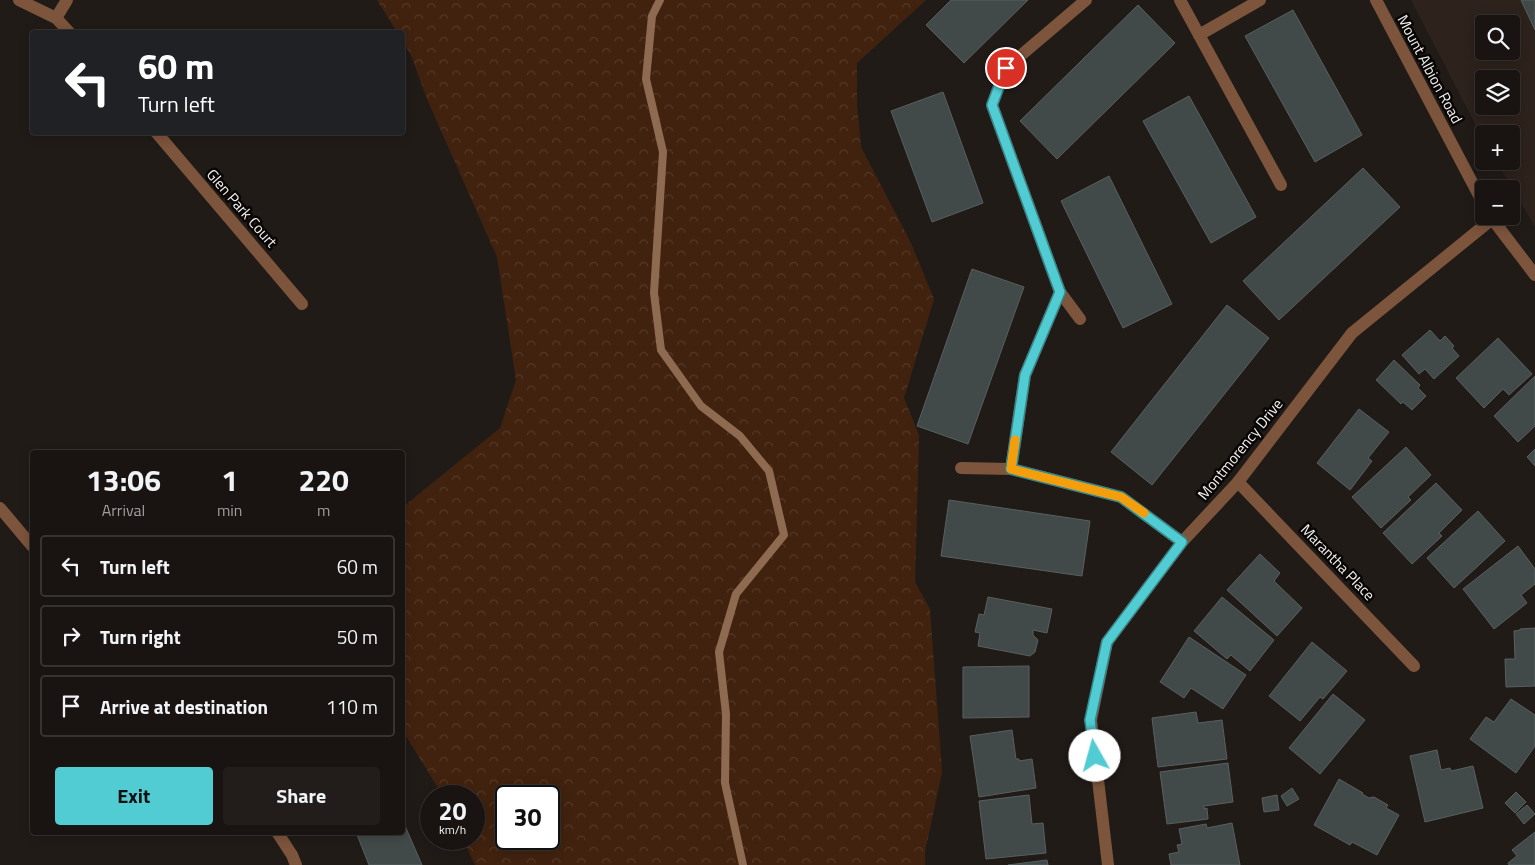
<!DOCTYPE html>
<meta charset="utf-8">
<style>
body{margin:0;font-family:"Titillium Web",sans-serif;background:#221d1b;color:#f1f3f6;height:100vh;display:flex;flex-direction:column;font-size:19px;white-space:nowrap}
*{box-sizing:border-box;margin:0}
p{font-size:16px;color:#9f9e9f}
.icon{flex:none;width:28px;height:28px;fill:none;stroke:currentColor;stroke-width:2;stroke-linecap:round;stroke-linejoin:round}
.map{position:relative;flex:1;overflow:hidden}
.drawer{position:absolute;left:30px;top:450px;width:375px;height:385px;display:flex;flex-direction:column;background:#191412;border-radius:5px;box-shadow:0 2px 12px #0003,0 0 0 1px #373332}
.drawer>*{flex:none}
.hud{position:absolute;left:30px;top:30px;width:375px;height:105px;border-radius:5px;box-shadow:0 2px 12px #0003,0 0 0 1px #373332;background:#202124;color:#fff;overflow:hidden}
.buttons{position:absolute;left:1475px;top:15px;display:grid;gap:10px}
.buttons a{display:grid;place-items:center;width:45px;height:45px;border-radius:5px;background:#191412;box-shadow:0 2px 12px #0003,0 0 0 1px #373332;font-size:25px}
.speed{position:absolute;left:420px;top:785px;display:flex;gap:10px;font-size:25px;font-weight:700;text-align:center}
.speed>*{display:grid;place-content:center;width:65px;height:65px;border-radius:50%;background:#191412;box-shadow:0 2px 12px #0003,0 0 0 1px #373332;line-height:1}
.speed small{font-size:12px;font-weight:400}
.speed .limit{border:2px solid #111;border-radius:8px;background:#fff;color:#111}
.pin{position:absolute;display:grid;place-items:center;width:42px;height:42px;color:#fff;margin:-21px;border:2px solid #fff;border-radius:50%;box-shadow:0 1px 5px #0007}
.me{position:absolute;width:55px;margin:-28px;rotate:353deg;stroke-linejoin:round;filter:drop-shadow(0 0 4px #0008)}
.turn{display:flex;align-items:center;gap:18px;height:105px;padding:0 25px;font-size:22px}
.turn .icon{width:65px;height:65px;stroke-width:2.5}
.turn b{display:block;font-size:35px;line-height:42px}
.eta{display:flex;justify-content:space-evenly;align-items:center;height:85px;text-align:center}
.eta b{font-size:30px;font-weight:700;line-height:35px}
.primary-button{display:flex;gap:10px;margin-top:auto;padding:10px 25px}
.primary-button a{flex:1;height:58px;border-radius:5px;background:#51ccd3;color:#111;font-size:20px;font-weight:700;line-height:58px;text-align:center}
.primary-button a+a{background:#221d1b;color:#f1f3f6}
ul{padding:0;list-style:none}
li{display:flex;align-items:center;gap:15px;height:62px;margin:0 10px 8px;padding:0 15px;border:2px solid #373332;border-radius:5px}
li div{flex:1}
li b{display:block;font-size:19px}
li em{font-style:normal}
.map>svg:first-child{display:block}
</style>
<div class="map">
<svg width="1535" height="865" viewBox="0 0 1535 865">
<defs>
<pattern id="forest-crowns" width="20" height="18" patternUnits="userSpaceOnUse" patternTransform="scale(1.25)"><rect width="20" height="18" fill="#41220f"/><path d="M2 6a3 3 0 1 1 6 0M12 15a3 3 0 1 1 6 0" fill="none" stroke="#543827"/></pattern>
</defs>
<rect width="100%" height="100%" fill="#211b18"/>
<path fill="#2d221c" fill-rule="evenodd" d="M 1411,0 L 1535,0 L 1535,227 L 1496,161 L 1511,161 L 1511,134 L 1484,134 L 1484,141 ZM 1484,24 L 1511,24 L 1511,51 L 1484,51 ZM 1484,79 L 1511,79 L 1511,106 L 1484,106 Z"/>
<path fill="url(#forest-crowns)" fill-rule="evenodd" d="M 377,0 L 926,0 L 857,63 L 857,104 L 861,147 L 911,243 L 934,299 L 904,398 L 919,435 L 915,582 L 930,609 L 942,772 L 925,852 L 925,865 L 475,865 L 463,839 L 474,839 L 474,796 L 443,796 L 403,731 L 403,507 L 500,428 L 516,380 L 497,257 L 427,99 L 411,55 L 403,42 L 402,32 L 397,32 ZM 549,796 L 549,839 L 506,839 L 506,796 Z"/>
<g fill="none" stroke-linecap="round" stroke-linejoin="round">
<polyline stroke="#8e6a51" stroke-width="8" points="660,0 652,16 646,79 663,152 654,293 661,350 701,406 740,436 769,471 784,535 736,594 719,652 726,714 725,783 743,865"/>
</g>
<g fill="#414949" stroke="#586061">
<polygon points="951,0 1028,0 964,63 926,25"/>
<polygon points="1521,0 1535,0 1535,30"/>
<polygon points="1138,5 1175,43 1057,159 1020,121"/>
<polygon points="1293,10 1362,135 1315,162 1245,36"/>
<polygon points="943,92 983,203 932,222 891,111"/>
<polygon points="1189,96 1256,217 1211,243 1143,121"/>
<polygon points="1363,168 1400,207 1279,320 1243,281"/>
<polygon points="1109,176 1172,304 1123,328 1061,201"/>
<polygon points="972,269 1024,287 968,444 917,426"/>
<polygon points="1227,305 1269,338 1152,485 1111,452"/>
<polygon points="1430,330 1440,341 1445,336 1454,346 1452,348 1459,356 1434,379 1425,369 1419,374 1402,355"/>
<polygon points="1498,338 1532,374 1509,395 1503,389 1484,408 1456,378"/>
<polygon points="1394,360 1420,385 1418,388 1426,396 1412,410 1403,402 1401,404 1376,380"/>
<polygon points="1535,376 1535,426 1518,442 1494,416"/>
<polygon points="1359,409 1389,432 1368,458 1372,461 1350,490 1317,463"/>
<polygon points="1406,447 1431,475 1408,497 1411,500 1381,528 1352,497"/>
<polygon points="1535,449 1535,466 1527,457"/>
<polygon points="1436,483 1462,510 1439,533 1442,536 1412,564 1383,533"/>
<polygon points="949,500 1090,521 1082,576 941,556"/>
<polygon points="1478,511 1505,541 1454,588 1427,558"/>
<polygon points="1518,546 1535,569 1535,584 1521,595 1527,603 1494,629 1463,589"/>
<polygon points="1260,554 1280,573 1274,581 1302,608 1277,636 1227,590"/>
<polygon points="988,597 1052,609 1047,633 1033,630 1033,635 1038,640 1035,652 1030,656 978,646 980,633 975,632 979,614 984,615"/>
<polygon points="1222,597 1274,640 1250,671 1231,655 1227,659 1194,631"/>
<polygon points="1535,628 1535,686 1506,687 1505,659 1515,659 1514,631 1520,630 1520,629"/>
<polygon points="1189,637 1246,675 1223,709 1191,688 1184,698 1160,682"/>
<polygon points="1312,642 1347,671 1323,699 1320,697 1300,721 1269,696"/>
<polygon points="1029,666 1029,717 963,718 963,667"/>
<polygon points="1333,694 1365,720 1320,774 1289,748"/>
<polygon points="1511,699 1535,715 1535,746 1516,773 1470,739 1486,717 1494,722"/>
<polygon points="1196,712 1198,723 1222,720 1227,759 1158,767 1152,718"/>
<polygon points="1012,730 1016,759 1019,759 1019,761 1032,759 1036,788 979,797 970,736"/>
<polygon points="1437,750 1441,770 1450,768 1451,771 1473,766 1483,808 1425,822 1410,756"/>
<polygon points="1228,763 1233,802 1204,806 1204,809 1207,808 1208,819 1167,824 1160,772"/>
<polygon points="1339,779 1363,793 1362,794 1369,798 1374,797 1388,805 1386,808 1399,815 1377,855 1352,842 1350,845 1314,825"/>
<polygon points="1292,788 1299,799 1287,806 1281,796"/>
<polygon points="1516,792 1526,802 1515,813 1505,803"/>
<polygon points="1029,795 1032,824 1043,823 1046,853 986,859 979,801"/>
<polygon points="1277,795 1279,810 1264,812 1262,798"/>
<polygon points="1527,805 1535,814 1524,824 1516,814"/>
<polygon points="402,819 422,865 369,865 356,832 402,832"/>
<polygon points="1232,823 1240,865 1171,865 1169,854 1179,852 1177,845 1182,844 1179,829 1206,824 1207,828"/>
<polygon points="1535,832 1535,865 1509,865 1508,863 1517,856 1512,850"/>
<polygon points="1047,860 1048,865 1008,865"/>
</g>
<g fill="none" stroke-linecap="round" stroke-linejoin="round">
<g stroke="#7d543c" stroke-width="12">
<polyline points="19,0 56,18 69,32"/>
<polyline points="1180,0 1281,185"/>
<polyline points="56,18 67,0"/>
<polyline points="1199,35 1260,0"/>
<polyline points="156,132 302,304"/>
<polyline points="1080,319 1060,292 992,105 1006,68 1086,0"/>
<polyline points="961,468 1011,469 1121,497 1182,542"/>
<polyline points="1011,469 1025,375 1060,292"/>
<polyline points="1238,482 1414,666"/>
<polyline points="0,508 32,546"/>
<polyline points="277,832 292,855 296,865"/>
<polyline points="1108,865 1091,720 1107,642 1182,542 1238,482 1352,333 1491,220"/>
</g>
<g stroke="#7d543c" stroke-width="12">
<polyline points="1376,0 1484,205"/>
<polyline points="1490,216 1535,275"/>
</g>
</g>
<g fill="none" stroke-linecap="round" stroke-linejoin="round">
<defs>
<polyline id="route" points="1006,68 992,105 1060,292 1025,375 1011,469 1121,497 1182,542 1107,642 1090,720 1095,756"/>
</defs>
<use href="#route" stroke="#358589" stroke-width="12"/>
<use href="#route" stroke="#51ccd3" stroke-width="9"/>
<polyline stroke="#f59e0b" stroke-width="9" points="1015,440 1011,469 1121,497 1144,513"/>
</g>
<g text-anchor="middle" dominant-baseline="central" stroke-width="5" stroke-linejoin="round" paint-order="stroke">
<g font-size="15" fill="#f7f3f1" stroke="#090706">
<text transform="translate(1430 69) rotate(62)">Mount Albion Road</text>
<text transform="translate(242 208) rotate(49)">Glen Park Court</text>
<text transform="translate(1240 449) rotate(-51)">Montmorency Drive</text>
<text transform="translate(1338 562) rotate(46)">Marantha Place</text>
</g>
</g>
</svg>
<div class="buttons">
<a><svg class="icon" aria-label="search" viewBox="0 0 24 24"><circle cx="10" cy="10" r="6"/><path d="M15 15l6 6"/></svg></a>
<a><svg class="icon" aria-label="layers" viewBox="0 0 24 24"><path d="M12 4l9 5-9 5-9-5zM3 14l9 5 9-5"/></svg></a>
<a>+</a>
<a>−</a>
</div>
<div class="speed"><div>20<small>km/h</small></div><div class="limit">30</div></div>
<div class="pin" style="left:1006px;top:68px;background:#d93025"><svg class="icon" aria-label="arrive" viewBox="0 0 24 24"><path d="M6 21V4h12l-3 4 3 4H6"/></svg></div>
<svg class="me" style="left:1095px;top:756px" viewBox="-20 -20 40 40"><circle r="19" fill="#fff"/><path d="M0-13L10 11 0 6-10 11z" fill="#51ccd3"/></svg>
<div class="hud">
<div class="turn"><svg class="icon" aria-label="left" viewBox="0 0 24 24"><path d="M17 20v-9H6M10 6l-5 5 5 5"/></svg><div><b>60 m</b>Turn left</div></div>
</div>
<section class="drawer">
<div class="eta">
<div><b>13:06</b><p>Arrival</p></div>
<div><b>1</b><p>min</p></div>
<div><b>220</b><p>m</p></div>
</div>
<ul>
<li><svg class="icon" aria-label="left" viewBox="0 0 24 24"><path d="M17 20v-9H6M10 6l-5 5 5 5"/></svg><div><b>Turn left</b></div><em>60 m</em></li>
<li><svg class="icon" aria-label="right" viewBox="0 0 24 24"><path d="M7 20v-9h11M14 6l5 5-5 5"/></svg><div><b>Turn right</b></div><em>50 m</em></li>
<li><svg class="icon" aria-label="arrive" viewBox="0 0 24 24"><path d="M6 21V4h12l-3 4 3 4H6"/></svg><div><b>Arrive at destination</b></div><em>110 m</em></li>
</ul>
<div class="primary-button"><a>Exit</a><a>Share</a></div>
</section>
</div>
